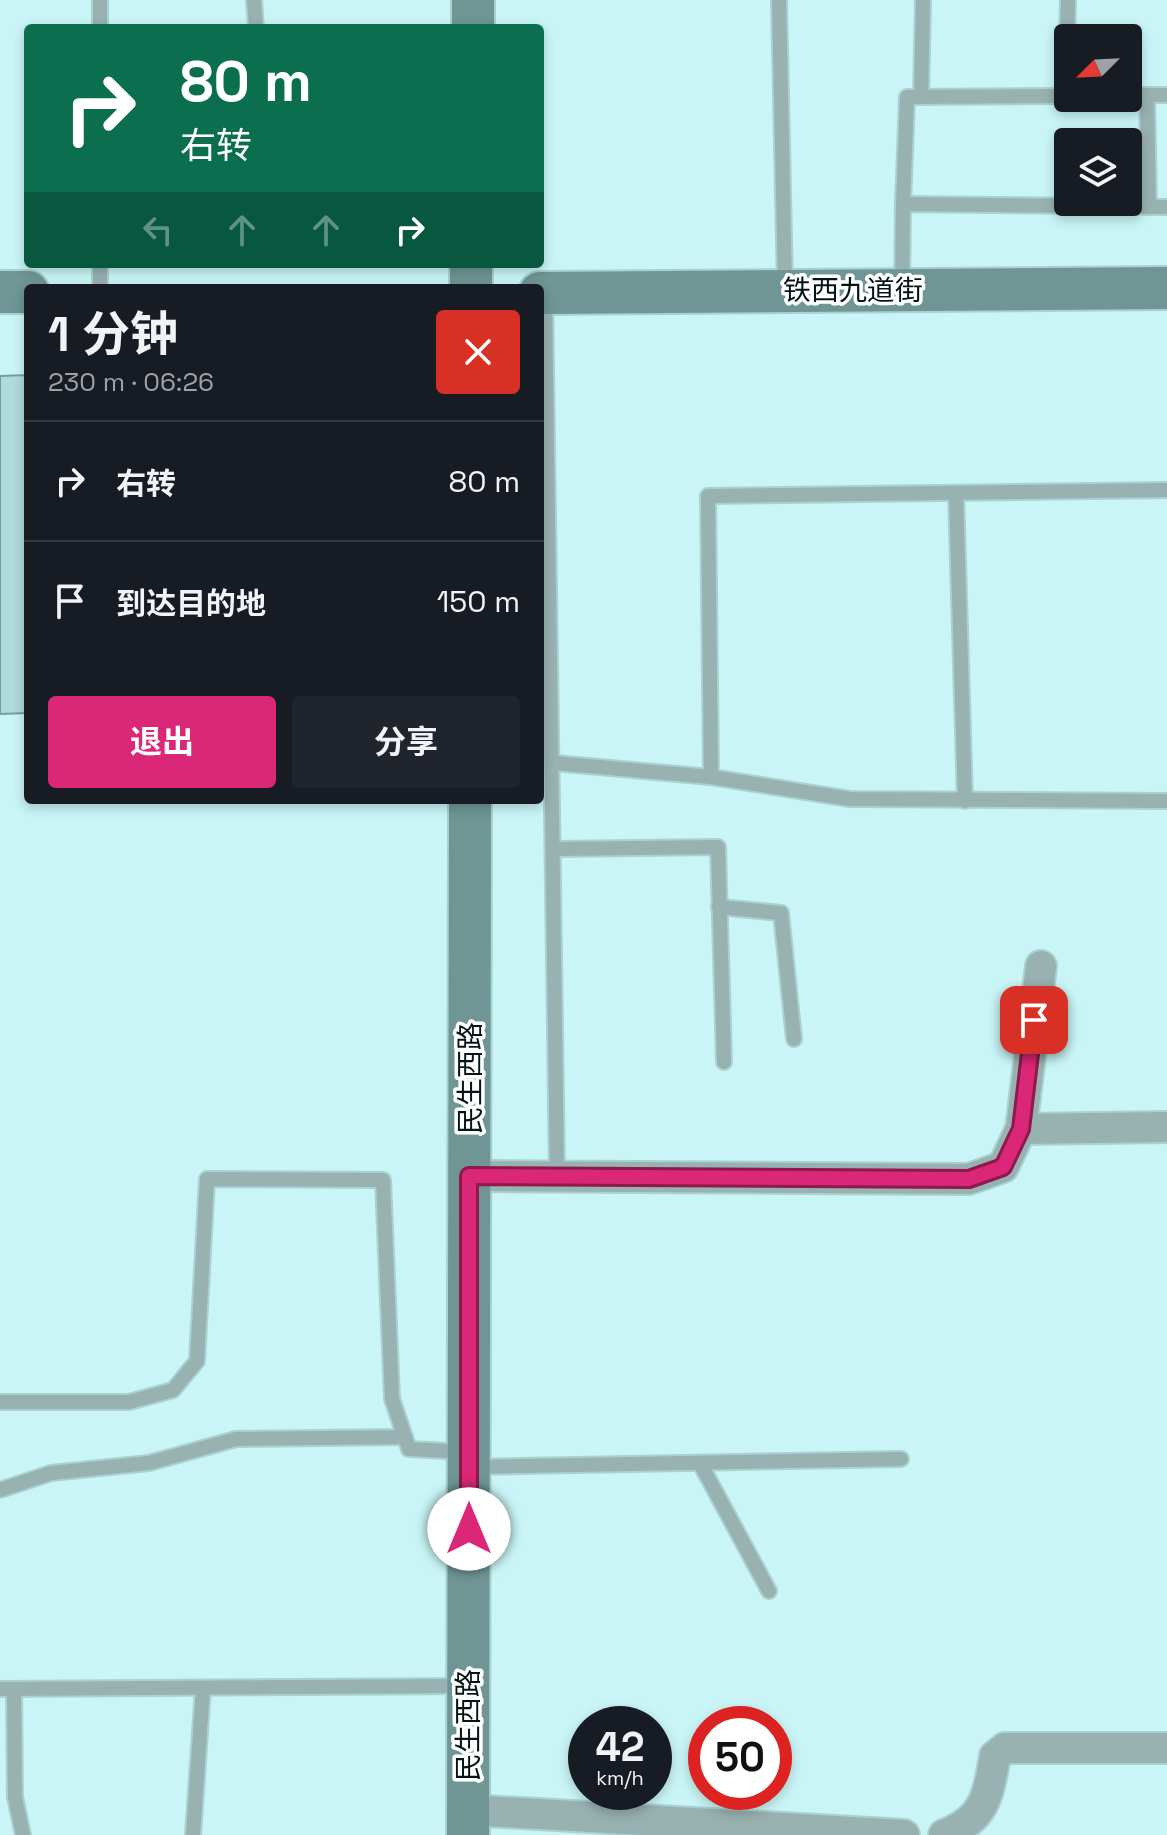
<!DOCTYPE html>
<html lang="zh">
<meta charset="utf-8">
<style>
body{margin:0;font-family:"Space Grotesk","Noto Sans SC",sans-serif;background:#20242c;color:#f1f3f6;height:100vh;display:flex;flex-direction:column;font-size:30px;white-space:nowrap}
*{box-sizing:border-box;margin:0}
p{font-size:26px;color:#9ea1a6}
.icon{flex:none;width:44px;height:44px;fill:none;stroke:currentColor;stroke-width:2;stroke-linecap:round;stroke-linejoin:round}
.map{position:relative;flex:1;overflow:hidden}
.drawer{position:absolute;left:24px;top:284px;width:520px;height:520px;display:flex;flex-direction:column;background:#171b24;border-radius:8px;box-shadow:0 4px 12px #0003}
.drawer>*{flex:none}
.hud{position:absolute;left:24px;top:24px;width:520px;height:244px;border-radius:8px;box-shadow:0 4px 12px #0003;background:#0b6e4f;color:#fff;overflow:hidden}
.needle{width:52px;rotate:246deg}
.tools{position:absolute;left:1054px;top:24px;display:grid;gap:16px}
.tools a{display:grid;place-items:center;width:88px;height:88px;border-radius:8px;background:#171b24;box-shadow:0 4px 12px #0003;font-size:40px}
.speed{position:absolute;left:568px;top:1706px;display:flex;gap:16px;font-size:40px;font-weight:700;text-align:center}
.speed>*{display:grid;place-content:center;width:104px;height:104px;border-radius:50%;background:#171b24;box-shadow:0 4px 12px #0003;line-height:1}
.speed small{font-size:20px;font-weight:400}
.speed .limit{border:12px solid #d22;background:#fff;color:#111}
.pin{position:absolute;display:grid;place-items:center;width:68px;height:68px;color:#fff;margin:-34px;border-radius:16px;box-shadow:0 4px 12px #0006}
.me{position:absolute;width:88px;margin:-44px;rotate:0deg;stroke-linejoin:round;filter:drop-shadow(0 0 6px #0008)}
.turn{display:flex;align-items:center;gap:28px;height:168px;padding:0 24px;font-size:36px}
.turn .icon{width:104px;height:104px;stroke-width:2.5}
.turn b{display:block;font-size:56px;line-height:68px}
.lanes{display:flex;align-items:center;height:76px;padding:0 24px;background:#0003;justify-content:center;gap:40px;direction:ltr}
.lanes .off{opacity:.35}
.round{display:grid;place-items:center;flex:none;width:84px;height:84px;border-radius:8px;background:#20242c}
.headline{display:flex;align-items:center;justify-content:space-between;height:136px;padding:0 24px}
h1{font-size:48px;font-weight:700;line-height:60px}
.primary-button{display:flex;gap:16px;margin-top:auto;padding:16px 24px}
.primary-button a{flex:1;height:92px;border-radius:8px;background:#db2777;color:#fff;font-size:32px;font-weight:700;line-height:92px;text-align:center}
.primary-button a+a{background:#20242c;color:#f1f3f6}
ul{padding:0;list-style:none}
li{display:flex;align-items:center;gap:24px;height:120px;padding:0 24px;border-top:2px solid #363941}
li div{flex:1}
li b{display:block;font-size:30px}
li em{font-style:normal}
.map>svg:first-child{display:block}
</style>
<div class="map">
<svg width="1167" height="1835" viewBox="0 0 1167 1835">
<rect width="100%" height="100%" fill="#c9f5f6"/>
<polygon fill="#afdbdc" stroke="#759f9f" stroke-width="2" points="28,375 28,713 0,714 0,376"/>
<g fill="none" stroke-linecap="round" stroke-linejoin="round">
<defs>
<g id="lane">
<polyline points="254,0 256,28"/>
<polyline points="779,0 785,288"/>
<polyline points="100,28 100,0"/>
<polyline points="1128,95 1167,95"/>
<polyline points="1147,95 1149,207"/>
<polyline points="1066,96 1068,0"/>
<polyline points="921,97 923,0"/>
<polyline points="903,204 907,97 1068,96"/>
<polyline points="100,288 100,264"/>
<polyline points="902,288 903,204 1167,207"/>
<polyline points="545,297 557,1176"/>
<polyline points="956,493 965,801"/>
<polyline points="554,763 711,777 850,799 1167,801"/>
<polyline points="711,777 708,496 1167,490"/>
<polyline points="555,849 718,847 724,1062"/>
<polyline points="719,907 781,913 794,1039"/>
<polyline points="0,1402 129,1402 173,1390 197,1361 207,1179 383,1180 392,1399 409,1449 465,1452"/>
<polyline points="700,1463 769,1591"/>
<polyline points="473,1467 901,1459"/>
<polyline points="0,1490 51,1473 149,1463 236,1439 405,1437"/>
<polyline points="0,1689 464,1686"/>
<polyline points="14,1689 15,1797 23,1835"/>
<polyline points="193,1835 203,1688"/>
</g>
<g id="street">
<polyline points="1021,1129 1167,1127"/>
<polyline points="469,1176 969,1179 1003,1167 1021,1129 1041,966"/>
<polyline points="468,1810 904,1835"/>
<path d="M 944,1835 C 985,1819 988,1796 995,1756 L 1005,1748 L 1167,1748"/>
</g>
<g id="secondary">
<polyline points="473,28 473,0"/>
<polyline points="471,288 471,264"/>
<polyline points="0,292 28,292"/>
<polyline points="540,293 1167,288"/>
<polyline points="468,1835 470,800"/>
</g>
</defs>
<use href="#lane" stroke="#aad1d2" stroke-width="18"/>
<use href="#street" stroke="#aad1d2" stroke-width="34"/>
<use href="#secondary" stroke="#aad1d2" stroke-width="46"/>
<use href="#lane" stroke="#98b1b1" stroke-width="14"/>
<use href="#street" stroke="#98b1b1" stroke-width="30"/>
<use href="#secondary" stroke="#6f9595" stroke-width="42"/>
</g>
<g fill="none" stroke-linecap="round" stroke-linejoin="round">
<defs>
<polyline id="route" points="469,1529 469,1176 969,1179 1003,1167 1021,1129 1034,1020"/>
</defs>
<use href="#route" stroke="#8e194d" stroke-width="20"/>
<use href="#route" stroke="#db2777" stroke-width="14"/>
</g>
<g text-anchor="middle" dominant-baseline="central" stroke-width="7" stroke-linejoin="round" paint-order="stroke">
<g font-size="28" fill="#051515" stroke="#fff">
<text x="853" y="290">铁西九道街</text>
<text transform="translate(470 1078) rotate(-90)">民生西路</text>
<text transform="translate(468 1725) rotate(-90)">民生西路</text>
</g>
</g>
</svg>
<div class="tools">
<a><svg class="needle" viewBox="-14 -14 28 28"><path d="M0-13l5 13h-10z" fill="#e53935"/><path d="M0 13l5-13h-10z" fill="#9ea1a6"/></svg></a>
<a><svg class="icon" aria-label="layers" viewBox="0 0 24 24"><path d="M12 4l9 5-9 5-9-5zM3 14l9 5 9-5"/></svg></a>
</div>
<div class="speed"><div>42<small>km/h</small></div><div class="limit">50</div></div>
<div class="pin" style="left:1034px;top:1020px;background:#d93025"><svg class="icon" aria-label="arrive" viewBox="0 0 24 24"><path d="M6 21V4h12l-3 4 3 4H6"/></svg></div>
<svg class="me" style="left:469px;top:1529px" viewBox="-20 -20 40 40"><circle r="19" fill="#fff"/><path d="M0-13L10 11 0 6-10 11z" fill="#db2777"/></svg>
<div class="hud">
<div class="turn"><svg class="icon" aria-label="right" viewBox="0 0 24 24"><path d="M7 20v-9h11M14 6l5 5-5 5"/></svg><div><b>80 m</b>右转</div></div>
<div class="lanes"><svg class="icon off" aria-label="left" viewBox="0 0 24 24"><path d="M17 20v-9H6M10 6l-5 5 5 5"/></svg><svg class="icon off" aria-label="ahead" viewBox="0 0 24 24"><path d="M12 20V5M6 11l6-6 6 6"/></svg><svg class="icon off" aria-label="ahead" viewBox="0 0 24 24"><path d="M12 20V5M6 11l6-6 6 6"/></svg><svg class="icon" aria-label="right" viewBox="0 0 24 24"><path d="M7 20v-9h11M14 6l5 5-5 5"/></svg></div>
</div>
<section class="drawer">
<div class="headline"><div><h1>1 分钟</h1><p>230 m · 06:26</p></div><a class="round" style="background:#d93025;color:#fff"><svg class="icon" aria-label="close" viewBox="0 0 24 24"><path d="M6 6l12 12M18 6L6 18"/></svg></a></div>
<ul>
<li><svg class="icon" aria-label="right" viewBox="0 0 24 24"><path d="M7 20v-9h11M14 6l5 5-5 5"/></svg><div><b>右转</b></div><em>80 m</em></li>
<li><svg class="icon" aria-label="arrive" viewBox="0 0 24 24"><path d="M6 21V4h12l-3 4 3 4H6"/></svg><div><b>到达目的地</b></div><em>150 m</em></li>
</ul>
<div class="primary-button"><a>退出</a><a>分享</a></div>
</section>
</div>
